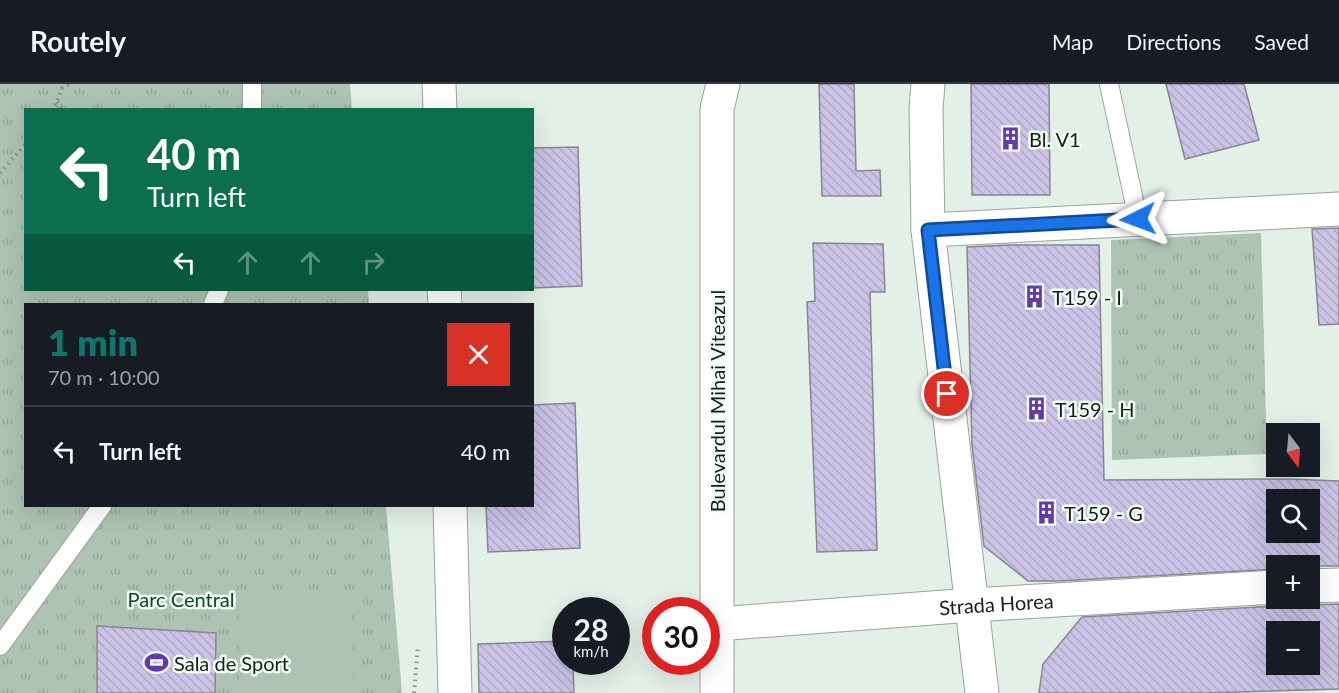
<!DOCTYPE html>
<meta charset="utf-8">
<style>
body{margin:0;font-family:Lato,sans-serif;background:#20242c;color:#f1f3f6;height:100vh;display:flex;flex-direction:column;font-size:22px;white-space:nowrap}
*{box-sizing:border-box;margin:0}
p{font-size:20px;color:#9ea1a6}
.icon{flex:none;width:33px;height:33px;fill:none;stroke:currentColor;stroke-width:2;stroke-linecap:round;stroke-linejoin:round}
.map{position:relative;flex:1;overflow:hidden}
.drawer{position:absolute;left:24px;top:219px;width:510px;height:204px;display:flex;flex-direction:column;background:#171b24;border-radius:0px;box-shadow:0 6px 24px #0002}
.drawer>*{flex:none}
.hud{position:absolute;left:24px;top:24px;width:510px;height:183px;border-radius:0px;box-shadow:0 6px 24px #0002;background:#0b6e4f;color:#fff;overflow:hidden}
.needle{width:39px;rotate:164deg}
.fabs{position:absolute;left:1266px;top:339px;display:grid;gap:12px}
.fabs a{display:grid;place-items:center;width:54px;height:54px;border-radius:0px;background:#171b24;box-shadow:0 6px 24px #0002;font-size:30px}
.speed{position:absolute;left:552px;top:513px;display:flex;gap:12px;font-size:30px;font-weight:700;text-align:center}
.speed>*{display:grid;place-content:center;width:78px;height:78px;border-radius:50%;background:#171b24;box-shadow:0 6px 24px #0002;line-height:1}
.speed small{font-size:15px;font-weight:400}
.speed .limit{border:9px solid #d22;background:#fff;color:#111}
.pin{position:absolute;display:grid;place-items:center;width:51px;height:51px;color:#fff;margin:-26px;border:3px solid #fff;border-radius:50%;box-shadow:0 2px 6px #0007}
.me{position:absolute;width:66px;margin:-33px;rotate:267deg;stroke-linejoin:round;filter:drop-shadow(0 0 4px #0008)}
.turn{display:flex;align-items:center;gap:21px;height:126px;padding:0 24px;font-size:27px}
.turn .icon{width:78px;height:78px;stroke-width:2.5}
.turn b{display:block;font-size:42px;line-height:51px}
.lanes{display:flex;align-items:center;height:57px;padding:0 24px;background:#0003;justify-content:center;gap:30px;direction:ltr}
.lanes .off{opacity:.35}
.round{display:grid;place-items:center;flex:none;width:63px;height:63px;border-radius:0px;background:#20242c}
.head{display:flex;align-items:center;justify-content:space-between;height:102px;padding:0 24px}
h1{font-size:36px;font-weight:800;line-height:45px;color:#0f766e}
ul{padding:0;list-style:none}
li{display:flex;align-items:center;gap:18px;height:90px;padding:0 24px;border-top:2px solid #363941}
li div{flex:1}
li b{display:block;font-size:22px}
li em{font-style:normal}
header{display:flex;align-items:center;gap:36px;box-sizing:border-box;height:84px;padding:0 30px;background:#171b24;border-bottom:2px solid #363941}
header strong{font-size:28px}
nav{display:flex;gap:33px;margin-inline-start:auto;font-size:21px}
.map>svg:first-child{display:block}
</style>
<header>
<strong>Routely</strong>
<nav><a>Map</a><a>Directions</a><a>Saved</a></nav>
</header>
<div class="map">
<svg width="1339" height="609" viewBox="0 0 1339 609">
<defs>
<pattern id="park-tufts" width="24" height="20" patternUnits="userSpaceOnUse" patternTransform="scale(1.5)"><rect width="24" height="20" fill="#aec3b4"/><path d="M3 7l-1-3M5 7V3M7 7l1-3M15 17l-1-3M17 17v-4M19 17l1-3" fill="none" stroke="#95a79a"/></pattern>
<pattern id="building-back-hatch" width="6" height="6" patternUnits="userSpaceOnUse" patternTransform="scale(1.5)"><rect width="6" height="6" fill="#cbc3e6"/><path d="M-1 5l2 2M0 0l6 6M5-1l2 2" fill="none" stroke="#aea7c5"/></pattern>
</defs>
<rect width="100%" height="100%" fill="#e3f0e7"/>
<g fill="url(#park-tufts)">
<polygon points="0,0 350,0 352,25 26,26 26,206 368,206 369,220 26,220 26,422 386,422 402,609 0,609"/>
<polygon points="1261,149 1267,370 1112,376 1111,156"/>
</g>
<polygon fill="#aec3b4" points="351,514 354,609 242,609 237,515"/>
<g fill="url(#building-back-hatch)" stroke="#888692" stroke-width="1.5" fill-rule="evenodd">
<polygon points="819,0 854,0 856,87 880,86 881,112 822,112"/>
<polygon points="971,0 1049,0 1050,111 972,111"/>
<polygon points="1166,0 1244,0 1259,56 1185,75"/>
<polygon points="578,63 582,202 532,204 532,64"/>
<polygon points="1339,144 1339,240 1319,241 1312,145"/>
<polygon points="813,159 883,160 885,208 870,208 877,466 817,468 807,218 815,217"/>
<path d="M 1009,161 L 1099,161 L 1104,396 L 1289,395 L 1339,397 L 1339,482 L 1276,482 L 1276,485 L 1059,497 L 1028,497 L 984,462 L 972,361 L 967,163 ZM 1276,416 L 1310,416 L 1310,448 L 1276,448 Z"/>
<polygon points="575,319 580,464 488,468 486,422 532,422 532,321"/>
<path d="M 1290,514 L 1297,514 L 1302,519 L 1310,521 L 1339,520 L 1339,605 L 1205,609 L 1039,609 L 1043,580 L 1082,533 L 1277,522 L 1286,519 ZM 1276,548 L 1310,548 L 1310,580 L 1276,580 Z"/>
<polygon points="97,542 216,549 215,609 97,609"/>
<polygon points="566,557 566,578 573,578 574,609 479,609 478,560"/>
</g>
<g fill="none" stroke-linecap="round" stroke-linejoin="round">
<defs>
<g id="lane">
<polyline points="1109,0 1138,135"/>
<polyline points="252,26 252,0"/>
<polyline points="213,220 219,206"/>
<polyline points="0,562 102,422"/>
</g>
<g id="street">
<polyline points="439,0 440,26"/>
<polyline points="928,0 926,25 928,146 982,609"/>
<polyline points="928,146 1339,125"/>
<polyline points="444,206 445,220"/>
<polyline points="450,422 455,609"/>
<polyline points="1310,502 1339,501"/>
<path id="s1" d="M 717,540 L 972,521 L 1276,503"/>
</g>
<polyline id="secondary" points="717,609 717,25 723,0"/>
</defs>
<use href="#lane" stroke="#98a49b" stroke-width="20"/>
<use href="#street" stroke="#98a49b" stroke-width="35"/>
<use href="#secondary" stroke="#98a49b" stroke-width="35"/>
<g stroke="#88918b" stroke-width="4" stroke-dasharray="1.5 4.5" stroke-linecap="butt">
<polyline points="62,4 71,0"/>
<polyline points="57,18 64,26"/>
<polyline points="51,26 57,18 63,0"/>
<polyline points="0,89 26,59"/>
<polyline points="414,609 418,562"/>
</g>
<use href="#lane" stroke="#fff" stroke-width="18"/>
<use href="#street" stroke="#fff" stroke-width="33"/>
<use href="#secondary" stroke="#fff" stroke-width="33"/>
</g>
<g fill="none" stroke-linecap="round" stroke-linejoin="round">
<defs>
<polyline id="route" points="947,310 928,146 1138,135"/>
</defs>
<use href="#route" stroke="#114b97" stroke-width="15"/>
<use href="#route" stroke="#1a73e8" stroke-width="10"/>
</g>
<defs>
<symbol id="building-bare" viewBox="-9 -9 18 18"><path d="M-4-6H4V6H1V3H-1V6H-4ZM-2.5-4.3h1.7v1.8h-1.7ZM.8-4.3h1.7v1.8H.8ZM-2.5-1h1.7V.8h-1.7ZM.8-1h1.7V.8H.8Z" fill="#6538b0" stroke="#f0fdf4" stroke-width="2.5" paint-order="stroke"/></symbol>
<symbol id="stadium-bare" viewBox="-9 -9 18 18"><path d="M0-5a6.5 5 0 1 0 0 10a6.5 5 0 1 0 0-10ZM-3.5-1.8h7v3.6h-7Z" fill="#6538b0" stroke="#f0fdf4" stroke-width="2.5" paint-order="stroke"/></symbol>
</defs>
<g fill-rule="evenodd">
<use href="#building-bare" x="994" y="38" width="33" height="33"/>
<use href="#building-bare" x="1018" y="196" width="33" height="33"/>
<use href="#building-bare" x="1020" y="308" width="33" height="33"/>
<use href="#building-bare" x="1030" y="412" width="33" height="33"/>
<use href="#stadium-bare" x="140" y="562" width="33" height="33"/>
</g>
<g text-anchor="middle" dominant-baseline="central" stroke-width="5" stroke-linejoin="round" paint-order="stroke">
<g font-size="20" fill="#191d1a" stroke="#f0fdf4" text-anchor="start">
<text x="1029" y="55">Bl. V1</text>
<text x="1052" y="213">T159 - I</text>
<text x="1055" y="325">T159 - H</text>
<text x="1064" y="429">T159 - G</text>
<text x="174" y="579">Sala de Sport</text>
</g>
<g font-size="20" fill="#191d1a" stroke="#f0fdf4">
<text transform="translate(717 317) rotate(-90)">Bulevardul Mihai Viteazul</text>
<text stroke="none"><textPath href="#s1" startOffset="280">Strada Horea</textPath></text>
</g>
<g font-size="20" fill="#0d4627" stroke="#f0fdf4">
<text x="181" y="515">Parc Central</text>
</g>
</g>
</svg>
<div class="fabs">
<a><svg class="needle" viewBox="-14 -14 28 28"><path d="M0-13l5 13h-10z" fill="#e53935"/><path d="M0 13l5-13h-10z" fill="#9ea1a6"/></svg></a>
<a><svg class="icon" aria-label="search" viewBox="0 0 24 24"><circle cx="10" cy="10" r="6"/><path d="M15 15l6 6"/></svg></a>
<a>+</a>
<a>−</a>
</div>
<div class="speed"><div>28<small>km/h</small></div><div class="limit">30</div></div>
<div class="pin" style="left:947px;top:310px;background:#d93025"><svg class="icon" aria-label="arrive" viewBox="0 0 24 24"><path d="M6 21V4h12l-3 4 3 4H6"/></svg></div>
<svg class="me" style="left:1138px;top:135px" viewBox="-20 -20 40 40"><path d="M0-17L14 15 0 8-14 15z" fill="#1a73e8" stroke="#fff" stroke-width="4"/></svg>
<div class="hud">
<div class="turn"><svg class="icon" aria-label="left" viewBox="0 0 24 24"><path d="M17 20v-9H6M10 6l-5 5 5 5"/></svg><div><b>40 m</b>Turn left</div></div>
<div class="lanes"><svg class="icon" aria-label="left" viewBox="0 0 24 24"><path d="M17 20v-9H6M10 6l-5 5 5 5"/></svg><svg class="icon off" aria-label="ahead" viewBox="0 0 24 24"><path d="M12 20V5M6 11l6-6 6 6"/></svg><svg class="icon off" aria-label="ahead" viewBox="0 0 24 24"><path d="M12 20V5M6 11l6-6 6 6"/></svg><svg class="icon off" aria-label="right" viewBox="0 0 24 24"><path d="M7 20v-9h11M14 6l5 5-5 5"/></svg></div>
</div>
<section class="drawer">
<div class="head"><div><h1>1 min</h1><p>70 m · 10:00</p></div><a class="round" style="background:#d93025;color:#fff"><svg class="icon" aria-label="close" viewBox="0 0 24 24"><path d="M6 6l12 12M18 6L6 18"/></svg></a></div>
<ul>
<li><svg class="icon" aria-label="left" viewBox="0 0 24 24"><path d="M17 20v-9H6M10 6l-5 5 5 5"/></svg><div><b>Turn left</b></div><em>40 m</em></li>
</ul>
</section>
</div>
